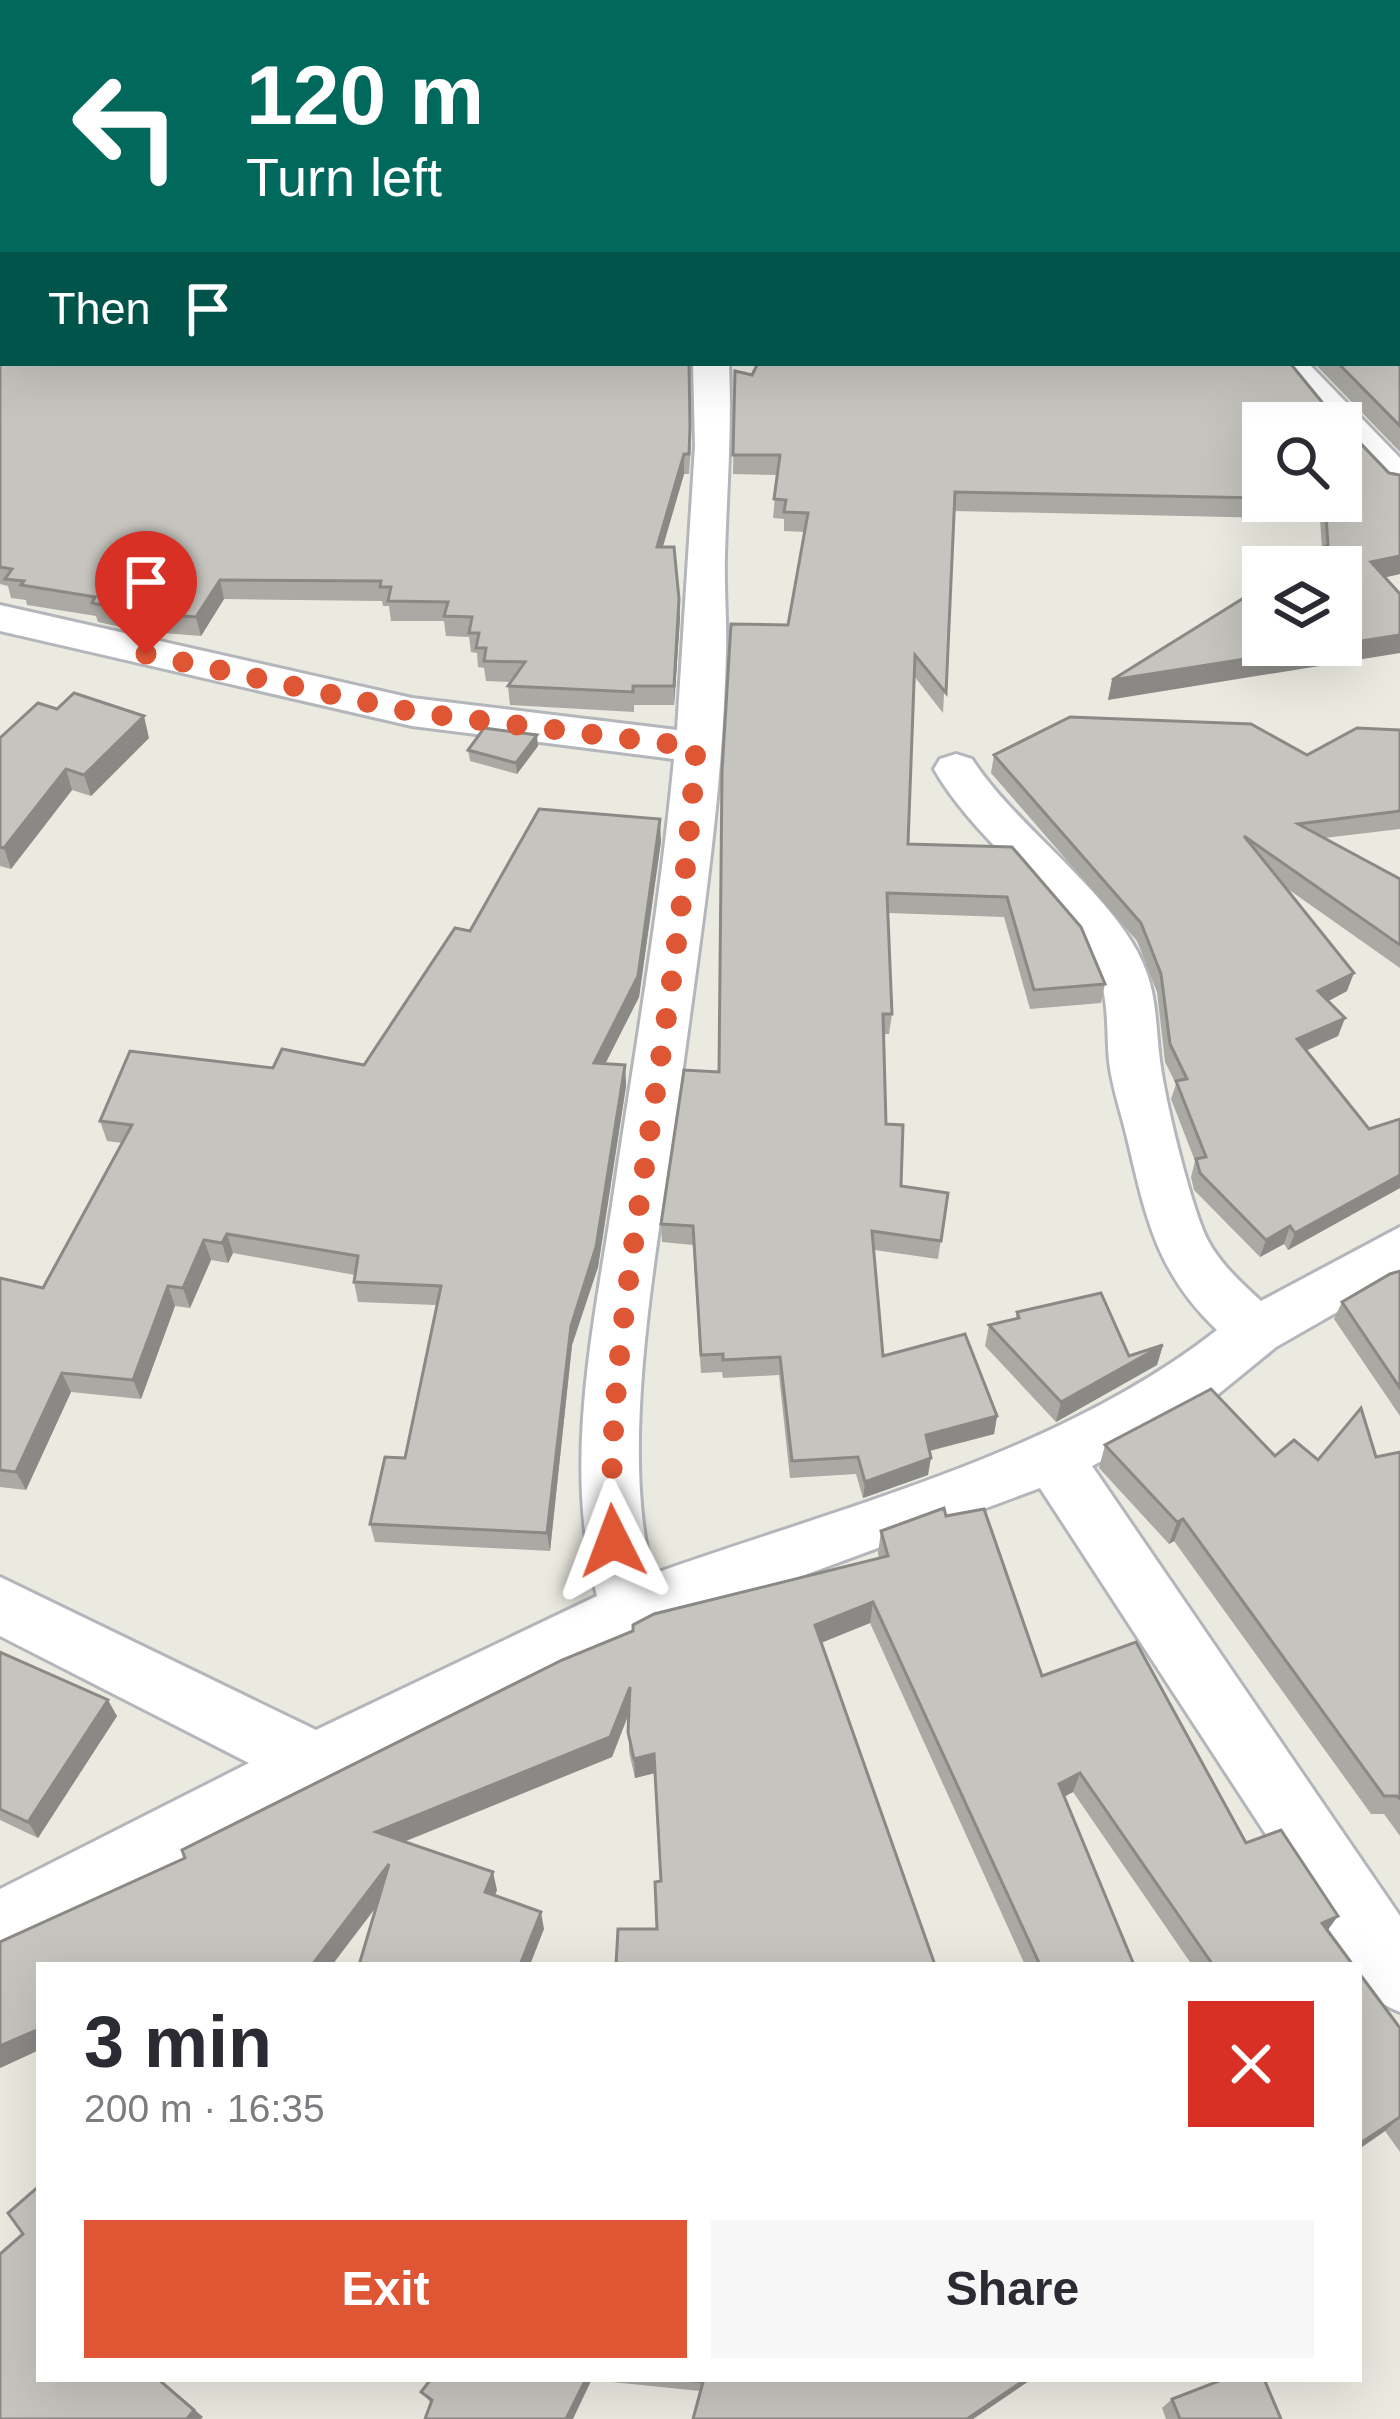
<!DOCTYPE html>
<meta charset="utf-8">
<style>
body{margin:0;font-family:Helvetica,sans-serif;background:#f7f7f7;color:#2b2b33;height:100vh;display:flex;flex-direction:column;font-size:45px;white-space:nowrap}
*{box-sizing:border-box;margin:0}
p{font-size:39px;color:#7c7c81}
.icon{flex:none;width:66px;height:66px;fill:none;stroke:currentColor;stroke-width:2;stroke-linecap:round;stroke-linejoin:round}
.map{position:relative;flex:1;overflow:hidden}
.details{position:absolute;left:36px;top:1962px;width:1326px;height:420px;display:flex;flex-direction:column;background:#fff;border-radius:0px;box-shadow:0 12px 48px #0002}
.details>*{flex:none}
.banner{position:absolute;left:0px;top:0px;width:1401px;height:366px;box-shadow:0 12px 48px #0002;background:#00695c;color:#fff;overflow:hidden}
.tools{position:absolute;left:1242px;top:402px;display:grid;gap:24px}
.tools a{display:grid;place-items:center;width:120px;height:120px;border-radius:0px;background:#fff;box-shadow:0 12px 48px #0002;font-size:60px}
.pin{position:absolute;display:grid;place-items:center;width:102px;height:102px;color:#fff;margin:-123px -51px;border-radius:50% 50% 50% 0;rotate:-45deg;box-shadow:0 0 12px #0007}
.pin .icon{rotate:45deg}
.me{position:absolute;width:132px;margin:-66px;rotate:357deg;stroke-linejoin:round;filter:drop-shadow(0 0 9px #0008)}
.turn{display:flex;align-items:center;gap:42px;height:252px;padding:0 48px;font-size:54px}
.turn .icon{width:156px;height:156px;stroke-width:2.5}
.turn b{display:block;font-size:84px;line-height:102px}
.then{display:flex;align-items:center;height:114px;padding:0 48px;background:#0003;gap:24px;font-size:45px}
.round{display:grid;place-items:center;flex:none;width:126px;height:126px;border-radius:0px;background:#f7f7f7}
.headline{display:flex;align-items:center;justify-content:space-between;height:204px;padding:0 48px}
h1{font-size:72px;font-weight:600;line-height:90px}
.cta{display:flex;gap:24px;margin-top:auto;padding:24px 48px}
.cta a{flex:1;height:138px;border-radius:0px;background:#de5634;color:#fff;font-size:48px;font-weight:600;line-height:138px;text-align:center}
.cta a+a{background:#f7f7f7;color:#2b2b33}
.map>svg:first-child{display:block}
</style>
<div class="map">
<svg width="1400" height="2419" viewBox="0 0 1400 2419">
<rect width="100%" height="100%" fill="#ebeae1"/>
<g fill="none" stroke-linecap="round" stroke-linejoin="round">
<defs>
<g id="minor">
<polygon points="1378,0 1400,0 1400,9 1398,3"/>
<polygon points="3,54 3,80 0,81 0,55"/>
<rect x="0" y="124" width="3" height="18"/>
<path d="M 693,363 L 729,363 C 732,428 727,489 725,554 C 724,587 727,620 726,653 C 723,790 702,925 684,1060 C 666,1204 614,1439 653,1574 C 841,1507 1059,1454 1217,1330 C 1157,1273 1146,1218 1128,1142 C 1122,1115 1112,1088 1109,1061 C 1106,1031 1110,997 1096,970 C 1062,898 976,843 934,769 L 940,759 L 956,754 L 972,759 C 1016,828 1120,898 1146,971 C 1157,1000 1156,1030 1160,1061 C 1166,1105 1187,1189 1203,1230 C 1214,1258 1239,1281 1261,1301 L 1400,1227 L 1400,1276 L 1276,1347 L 1200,1409 L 1092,1466 L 1400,1916 L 1400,2012 C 1378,2003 1359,1991 1359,1965 L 1351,1965 L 1040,1488 L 653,1631 L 0,1960 L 0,1889 L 249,1763 L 0,1636 L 0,1577 L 316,1730 L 597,1596 C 563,1467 592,1335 612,1205 C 634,1056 660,908 674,759 L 412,726 L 0,631 L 0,605 L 412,698 L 677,730 L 695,446 Z"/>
<polygon points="1270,363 1308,363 1400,458 1400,493 1386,489 1341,441 1341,423 1324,423"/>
</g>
</defs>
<use href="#minor" stroke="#b3b6bb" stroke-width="6"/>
<use href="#minor" fill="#fff" fill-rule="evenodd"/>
</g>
<g fill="#aaa9a3" fill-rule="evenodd">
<polygon points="711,0 1317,0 1278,3 712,3"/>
<polygon points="1400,258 1400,452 1314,363 1398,363"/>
<polygon points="0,309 691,446 689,474 684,474 663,547 680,618 674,705 634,705 634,712 510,705 508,686 511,682 486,681 484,668 478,667 477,653 471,652 469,637 446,636 444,621 391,621 389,606 383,606 382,601 224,599 201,636 138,631 98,622 96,616 27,605 26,600 11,598 8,586 0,584"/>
<path d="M 735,371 L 752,375 L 1326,407 L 1389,473 L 1400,475 L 1400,574 L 1385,577 L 1108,700 L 1112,680 L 1322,549 L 1320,519 L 954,511 L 943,713 L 914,676 L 908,844 L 1012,847 L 1105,984 L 1101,1003 L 1030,1009 L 1004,917 L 888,913 L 892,1014 L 889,1034 L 883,1034 L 886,1124 L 901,1186 L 948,1193 L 938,1259 L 874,1250 L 883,1356 L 997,1416 L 994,1434 L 930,1451 L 928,1475 L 863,1498 L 856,1474 L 790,1478 L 779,1375 L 723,1378 L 722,1372 L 701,1373 L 693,1245 L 662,1242 L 661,1224 L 719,1072 L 788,625 L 805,532 L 784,531 L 784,519 L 773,518 L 777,475 L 733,474 ZM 1263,423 L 1341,501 L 1263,501 Z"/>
<polygon points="1400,730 1400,829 1324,838 1400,879 1400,968 1285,887 1347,991 1328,1001 1345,1018 1338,1036 1306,1051 1369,1129 1400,1119 1400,1188 1288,1250 1284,1244 1260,1257 1194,1190 1191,1177 1195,1161 1171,1099 1176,1084 1165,1062 1157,992 1137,941 991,773 994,755 1307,755"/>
<polygon points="0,738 149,738 91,796 72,790 11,869 0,866"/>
<polygon points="538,746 517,774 470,761 468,750"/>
<polygon points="661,841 639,997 605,1064 625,1065 626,1086 598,1267 572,1345 550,1551 375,1542 370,1524 405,1458 436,1305 358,1302 354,1282 355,1275 233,1253 228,1263 211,1260 190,1308 175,1306 141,1399 71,1392 26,1490 0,1487 0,1278 43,1288 122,1143 107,1141 100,1121 273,1068 364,1065 470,931"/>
<polygon points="1400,1271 1400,1416 1334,1319 1342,1302"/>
<polygon points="1017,1312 1129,1356 1163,1345 1157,1365 1056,1422 985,1346 989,1325 1016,1318"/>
<polygon points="1105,1445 1318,1460 1376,1457 1400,1452 1400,1836 1384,1814 1371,1814 1174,1541 1169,1544 1099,1468"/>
<polygon points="946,1516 1042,1676 1246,1843 1327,1931 1353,1965 1192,1965 1073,1792 1064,1797 1134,1965 1025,1965 870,1623 821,1643 657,1929 661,1881 655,1773 635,1778 629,1752 629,1714 612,1757 404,1842 497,1890 495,1895 544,1929 377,1906 332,1965 39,1965 39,2050 0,2068 0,1942 879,1558 878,1553 881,1531"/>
<polygon points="0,1652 117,1716 38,1838 0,1820"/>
<polygon points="1359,1973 1400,2028 1400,2152 1385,2131 1359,2149"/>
<polygon points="431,2379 1032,2379 973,2419 592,2380 431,2403 421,2392"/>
<polygon points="1172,2399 1281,2419 1166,2419 1162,2408"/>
</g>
<g fill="#8b8985">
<polygon points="684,454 684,474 657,566 657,547"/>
<polygon points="1400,556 1400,574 1365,582 1371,562"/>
<polygon points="220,580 224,599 201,636 196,617"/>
<polygon points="679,599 680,618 674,705 674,686"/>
<polygon points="1400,635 1400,653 1108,700 1112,680"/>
<polygon points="144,716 149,738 91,796 84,775"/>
<polygon points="537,735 538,746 517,774 516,763"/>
<polygon points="66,769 72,790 11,869 4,848"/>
<polygon points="660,819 661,841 639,997 595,1084 594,1063"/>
<polygon points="1354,973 1347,991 1312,1010 1318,991"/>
<polygon points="1345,1018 1338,1036 1291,1057 1297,1039"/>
<polygon points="625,1065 626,1086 598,1267 572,1345 550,1551 547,1533 571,1326"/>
<polygon points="1400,1175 1400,1188 1288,1250 1295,1233"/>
<polygon points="1290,1226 1284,1244 1260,1257 1266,1240"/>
<polygon points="227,1234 233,1253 228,1263 222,1243"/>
<polygon points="204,1240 211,1260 190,1308 183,1288"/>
<polygon points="168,1286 175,1306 141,1399 133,1380"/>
<polygon points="1163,1345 1157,1365 1056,1422 1061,1402"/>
<polygon points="62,1373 71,1392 26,1490 16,1472"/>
<polygon points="997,1416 994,1434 924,1452 926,1435"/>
<polygon points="931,1458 928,1475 863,1498 865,1482"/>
<polygon points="1183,1519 1174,1541 1169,1544 1177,1522"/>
<polygon points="873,1602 870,1623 813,1646 815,1625"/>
<polygon points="630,1687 631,1707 612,1757 383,1850 376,1832"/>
<polygon points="108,1700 117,1716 38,1838 28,1822"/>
<polygon points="654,1754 655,1773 635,1778 634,1759"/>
<polygon points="1080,1773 1073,1792 1052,1803 1059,1784"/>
<polygon points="389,1864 395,1882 332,1965 312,1965"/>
<polygon points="493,1872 497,1890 489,1909 485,1892"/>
<polygon points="541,1912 544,1929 530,1965 520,1965"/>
<polygon points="1338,1916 1325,1934 1322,1923"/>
<polygon points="39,2029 39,2050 0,2068 0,2046"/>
<polygon points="1400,2117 1385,2131 1359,2149 1359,2144"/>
<polygon points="159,2379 203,2417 201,2419 187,2419"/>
<polygon points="586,2379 592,2379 573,2419 566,2419"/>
<polygon points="1026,2379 1032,2379 973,2419 967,2419"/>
</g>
<g fill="#c6c4be" stroke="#8b8985" stroke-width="3">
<rect x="122" y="0" width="343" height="3"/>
<polygon points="718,0 1157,0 1158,3 719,3"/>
<polygon points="1398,258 1400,258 1400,426 1338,363 1398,363"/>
<polygon points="3,307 3,363 689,363 690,427 689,454 684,454 657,547 674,547 679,599 674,686 633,686 633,692 508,686 525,662 484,661 486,648 476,648 479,633 469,633 472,617 444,616 448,602 388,601 391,587 380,587 381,581 220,580 196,617 133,612 92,603 95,597 21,585 24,581 5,579 12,569 0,567 0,309"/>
<polygon points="758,363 1290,363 1326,407 1342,408 1343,425 1389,473 1400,475 1400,556 1371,562 1400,594 1400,635 1341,644 1341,567 1293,567 1328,545 1325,501 1341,501 1341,423 1263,423 1263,498 955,492 946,693 915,655 908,844 1012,847 1081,927 1105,984 1034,990 1007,897 887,893 892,1014 883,1014 886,1124 903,1125 901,1186 948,1193 941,1241 872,1231 883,1356 965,1334 997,1416 926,1435 931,1458 865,1482 858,1457 792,1461 780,1357 723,1360 723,1354 701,1355 693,1226 661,1224 684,1070 719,1072 722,771 731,624 788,625 808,513 784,512 786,500 774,499 780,455 733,455 735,371 752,375"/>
<polygon points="1263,586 1263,645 1335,645 1112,680"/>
<polygon points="74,693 144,716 84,775 66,769 4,848 0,847 0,738 38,703 57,709"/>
<polygon points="1070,717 1251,724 1307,755 1357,728 1400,730 1400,811 1298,824 1400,879 1400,945 1244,836 1354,973 1318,991 1345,1018 1297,1039 1369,1129 1400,1119 1400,1175 1295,1233 1290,1226 1266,1240 1200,1173 1196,1159 1206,1157 1176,1081 1187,1079 1170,1044 1161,974 1141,923 994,755"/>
<polygon points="484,728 537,735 516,763 468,750"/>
<polygon points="539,809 660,819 638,976 594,1063 625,1065 596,1247 571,1326 547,1533 370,1524 385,1457 405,1458 441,1286 354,1282 358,1256 227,1234 222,1243 204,1240 183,1288 168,1286 133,1380 62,1373 16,1472 0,1470 0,1278 43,1288 132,1125 100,1121 130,1051 273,1068 282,1049 364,1065 455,928 470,931"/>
<polygon points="1400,1271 1400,1388 1342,1302 1390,1274"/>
<polygon points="1101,1293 1129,1356 1163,1345 1061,1402 989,1325 1019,1318 1017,1312"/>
<polygon points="1211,1389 1275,1456 1294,1440 1318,1460 1361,1408 1376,1457 1400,1452 1400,1799 1397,1796 1384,1796 1183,1519 1177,1522 1105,1445"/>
<polygon points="944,1508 946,1516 984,1509 1042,1676 1136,1642 1246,1843 1281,1830 1338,1916 1322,1923 1353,1965 1213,1965 1080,1773 1059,1784 1134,1965 1040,1965 873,1602 815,1625 935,1965 616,1965 618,1929 657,1929 655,1882 661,1881 654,1754 634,1759 628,1732 630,1687 610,1737 376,1832 493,1872 485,1892 541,1912 520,1965 359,1965 389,1864 312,1965 39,1965 39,2029 0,2046 0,1942 185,1858 182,1850 562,1660 633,1631 633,1625 654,1614 888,1556 881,1531"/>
<polygon points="0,1652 108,1700 28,1822 0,1809"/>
<polygon points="1359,1973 1400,2028 1400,2117 1359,2144"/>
<polygon points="39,2186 39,2379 158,2379 194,2410 187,2419 0,2419 0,2254 23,2234 8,2213"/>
<polygon points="431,2379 586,2379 566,2419 425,2419 432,2400 421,2392"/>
<polygon points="675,2379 1026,2379 967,2419 693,2419 703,2382"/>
<polygon points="1224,2379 1264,2379 1281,2419 1180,2419 1172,2399"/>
</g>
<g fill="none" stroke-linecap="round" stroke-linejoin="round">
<path stroke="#de5634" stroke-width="21" stroke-dasharray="0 37.8" d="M 146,654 L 412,712 L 696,747 C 687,893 663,1039 642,1185 C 625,1304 607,1420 613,1541"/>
</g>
</svg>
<div class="tools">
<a><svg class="icon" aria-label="search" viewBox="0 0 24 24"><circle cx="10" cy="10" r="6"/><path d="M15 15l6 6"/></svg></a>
<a><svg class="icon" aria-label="layers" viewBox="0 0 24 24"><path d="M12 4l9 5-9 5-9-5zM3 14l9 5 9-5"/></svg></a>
</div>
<div class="pin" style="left:146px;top:654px;background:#d93025"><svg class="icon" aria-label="arrive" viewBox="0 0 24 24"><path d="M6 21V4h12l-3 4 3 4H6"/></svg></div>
<svg class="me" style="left:613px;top:1541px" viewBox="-20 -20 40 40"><path d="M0-17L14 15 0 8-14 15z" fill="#de5634" stroke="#fff" stroke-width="4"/></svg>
<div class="banner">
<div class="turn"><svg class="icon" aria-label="left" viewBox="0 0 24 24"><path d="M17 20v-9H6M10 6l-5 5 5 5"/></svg><div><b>120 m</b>Turn left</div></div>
<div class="then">Then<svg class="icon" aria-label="arrive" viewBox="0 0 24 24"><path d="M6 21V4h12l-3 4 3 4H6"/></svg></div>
</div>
<section class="details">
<div class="headline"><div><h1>3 min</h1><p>200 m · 16:35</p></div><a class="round" style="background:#d93025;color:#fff"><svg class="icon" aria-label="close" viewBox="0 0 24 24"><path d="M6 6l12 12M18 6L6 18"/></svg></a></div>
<div class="cta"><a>Exit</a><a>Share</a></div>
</section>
</div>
